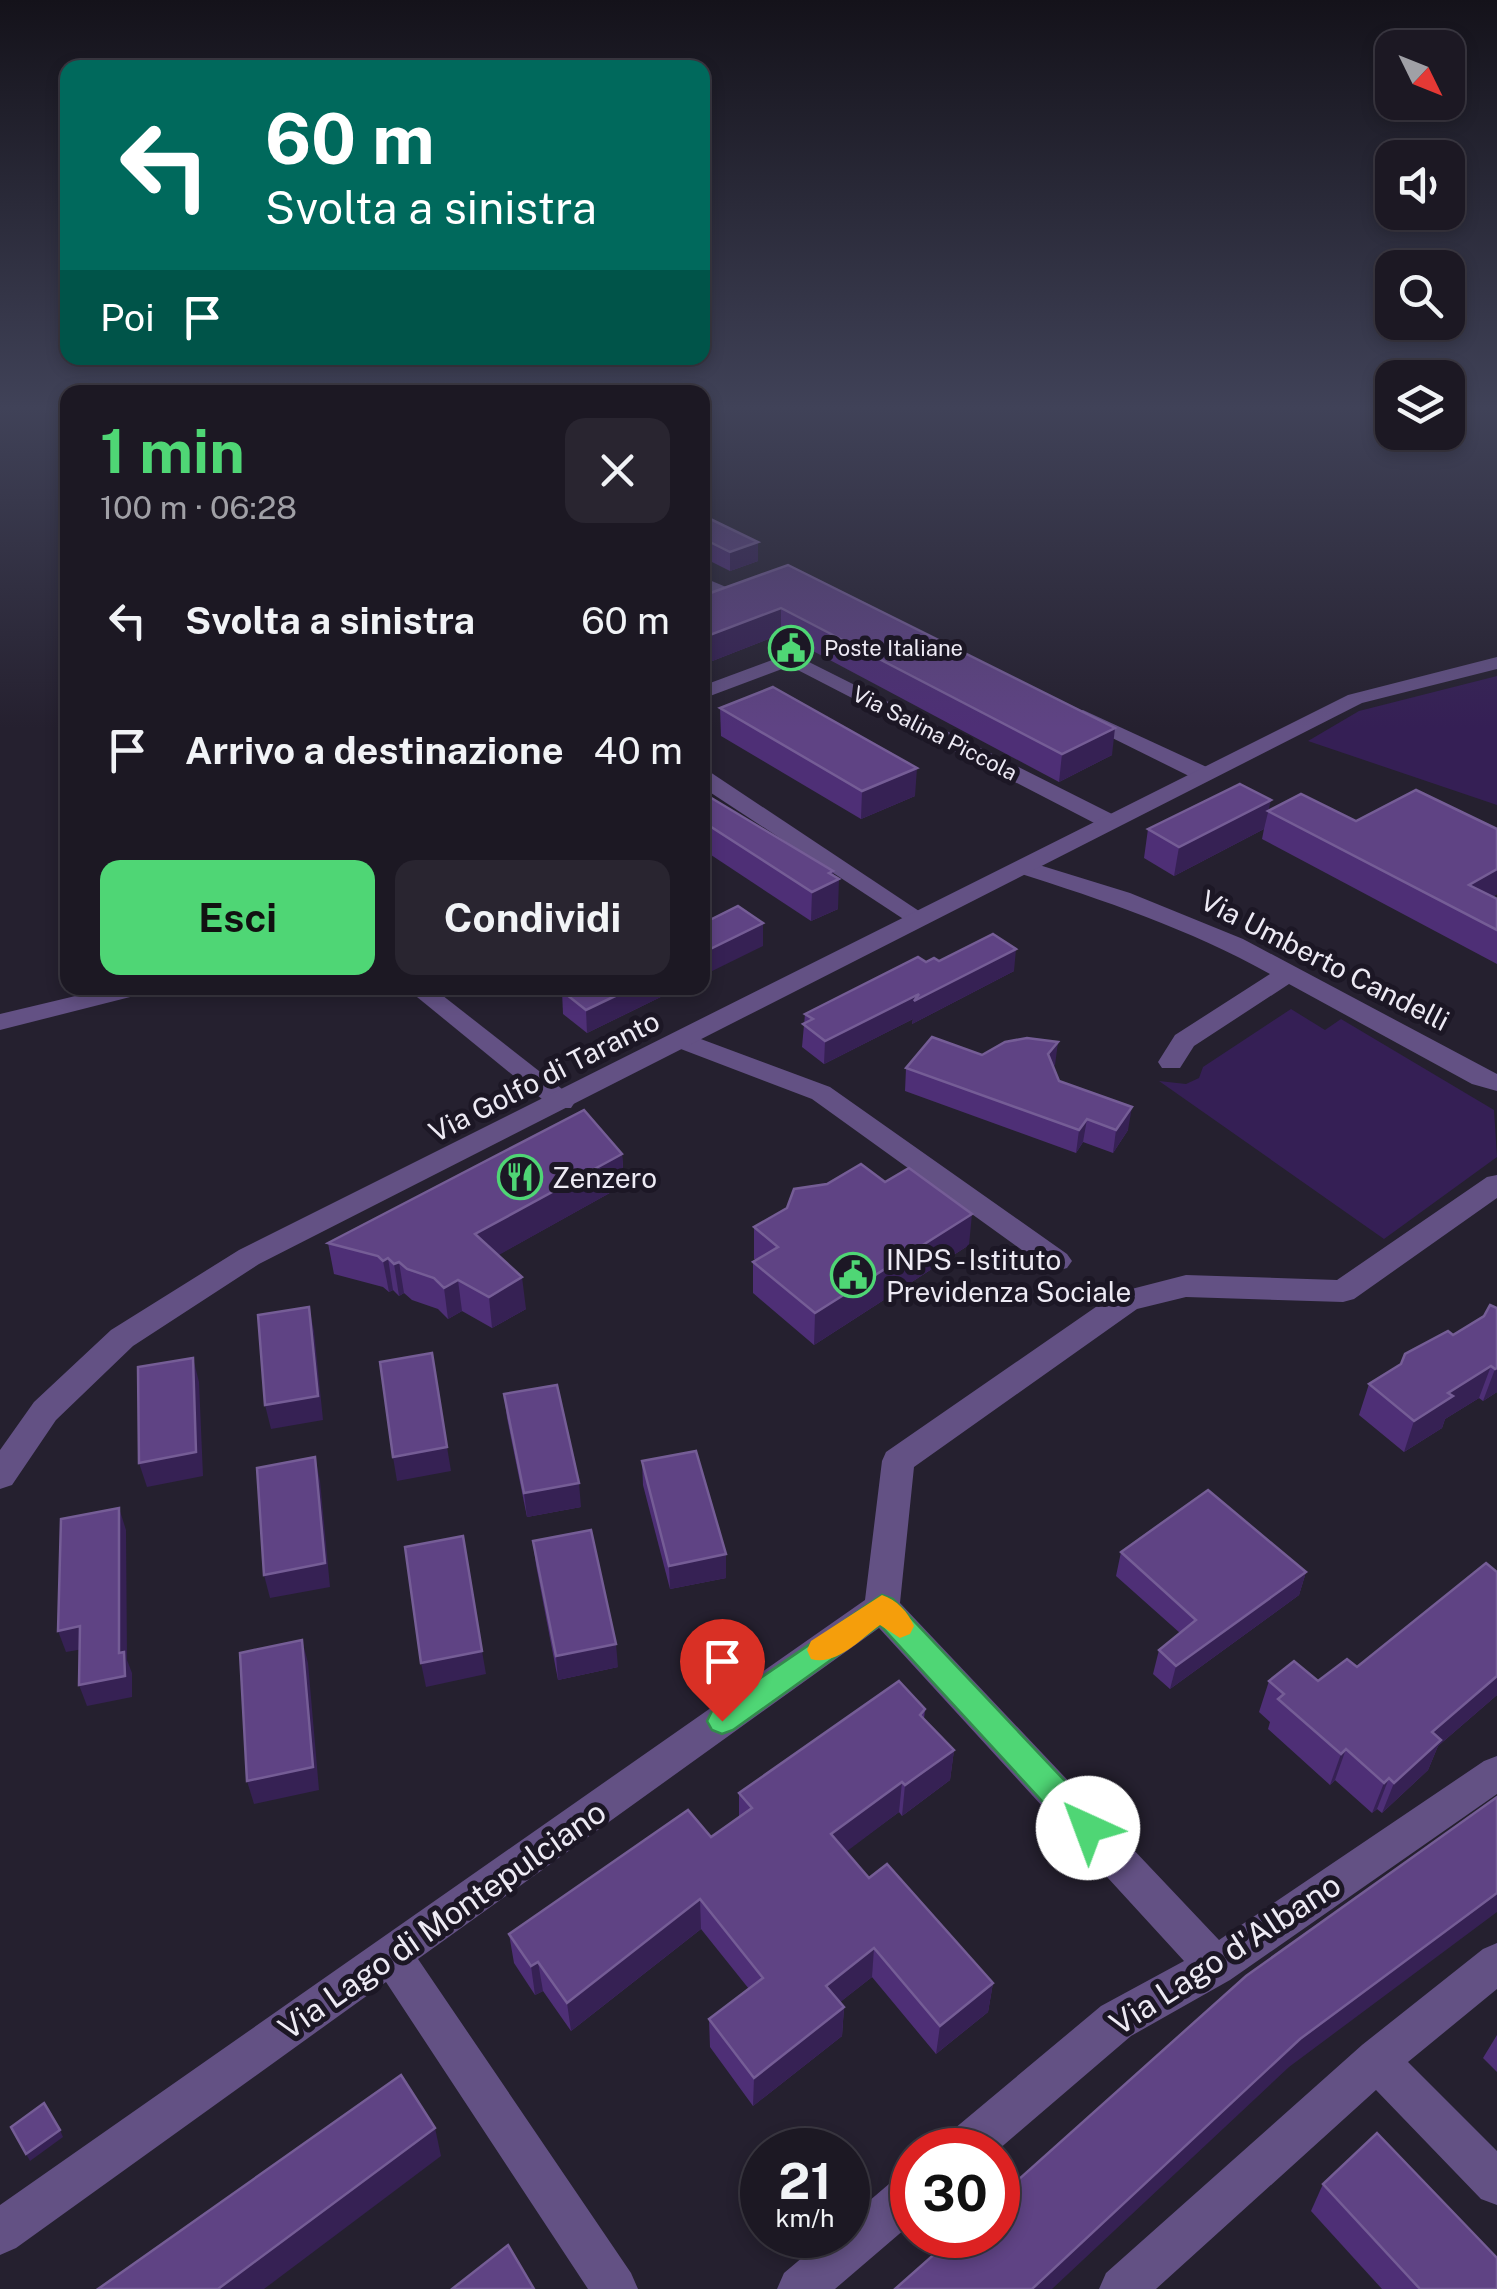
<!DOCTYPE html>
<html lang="it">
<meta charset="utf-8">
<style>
body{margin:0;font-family:"Public Sans",sans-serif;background:#292530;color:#f1f3f6;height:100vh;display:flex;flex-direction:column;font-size:38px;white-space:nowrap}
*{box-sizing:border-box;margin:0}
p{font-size:32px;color:#a0a0a6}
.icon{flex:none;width:55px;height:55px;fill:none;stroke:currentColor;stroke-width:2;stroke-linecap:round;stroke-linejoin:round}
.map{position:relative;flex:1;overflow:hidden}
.panel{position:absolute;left:60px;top:385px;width:650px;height:610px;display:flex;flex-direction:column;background:#1c1823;border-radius:20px;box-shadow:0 5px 15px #0003,0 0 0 2px #3a3741}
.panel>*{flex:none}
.guide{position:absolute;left:60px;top:60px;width:650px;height:305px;border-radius:20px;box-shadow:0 5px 15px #0003,0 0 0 2px #3a3741;background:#00695c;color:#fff;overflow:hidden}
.needle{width:65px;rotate:133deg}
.tools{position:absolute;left:1375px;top:30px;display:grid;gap:20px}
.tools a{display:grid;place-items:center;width:90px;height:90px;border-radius:20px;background:#1c1823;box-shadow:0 5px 15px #0003,0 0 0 2px #3a3741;font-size:50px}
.speed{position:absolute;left:740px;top:2128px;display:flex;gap:20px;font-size:50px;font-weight:700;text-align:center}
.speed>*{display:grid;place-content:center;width:130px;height:130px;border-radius:50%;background:#1c1823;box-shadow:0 5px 15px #0003,0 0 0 2px #3a3741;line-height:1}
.speed small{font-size:25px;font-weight:400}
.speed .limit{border:15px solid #d22;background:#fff;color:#111}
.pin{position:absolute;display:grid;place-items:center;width:85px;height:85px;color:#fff;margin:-102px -42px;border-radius:50% 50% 50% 0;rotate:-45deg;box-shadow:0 0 10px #0007}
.pin .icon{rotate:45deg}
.me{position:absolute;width:110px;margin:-55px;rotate:317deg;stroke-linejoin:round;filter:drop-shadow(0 0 8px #0008)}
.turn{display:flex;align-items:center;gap:35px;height:210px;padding:0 40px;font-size:45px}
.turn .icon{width:130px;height:130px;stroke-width:2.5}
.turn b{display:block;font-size:70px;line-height:85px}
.then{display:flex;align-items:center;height:95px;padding:0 40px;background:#0003;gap:20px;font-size:38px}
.round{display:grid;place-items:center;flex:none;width:105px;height:105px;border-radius:20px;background:#292530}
.headline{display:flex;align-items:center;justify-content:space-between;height:170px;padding:0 40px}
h1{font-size:60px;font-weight:700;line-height:75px;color:#4fd675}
.button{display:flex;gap:20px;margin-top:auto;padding:20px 40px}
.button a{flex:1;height:115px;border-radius:20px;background:#4fd675;color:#111;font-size:40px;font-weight:700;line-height:115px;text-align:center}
.button a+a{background:#292530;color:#f1f3f6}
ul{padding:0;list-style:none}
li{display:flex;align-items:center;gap:30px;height:130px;padding:0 40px}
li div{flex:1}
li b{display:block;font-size:38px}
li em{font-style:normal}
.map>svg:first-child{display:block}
</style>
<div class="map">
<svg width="1497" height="2289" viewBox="0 0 1497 2289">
<rect width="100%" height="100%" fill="#25202f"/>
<g fill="#351f55">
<polygon points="1497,676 1497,805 1308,741 1359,711"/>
<polygon points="1291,1009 1325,1030 1341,1019 1494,1110 1497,1157 1384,1239 1159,1081 1186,1084 1199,1078 1203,1067"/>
</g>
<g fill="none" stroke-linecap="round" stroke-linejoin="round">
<g fill="#635184" fill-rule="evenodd">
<polygon points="702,577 731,589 733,593 724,599 702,589"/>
<polygon points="791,653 1118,817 1121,822 1110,829 1102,827 790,666 702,699 702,686"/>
<polygon points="1083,710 1211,769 1214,774 1203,780 1195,779 1076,720 1073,716 1076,712"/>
<polygon points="702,771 710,772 931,919 927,924 911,924 702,787"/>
<path d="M 1023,860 L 1130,893 L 1243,939 L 1497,1074 L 1497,1091 L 1472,1084 L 1289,984 L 1194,1046 L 1180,1068 L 1162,1068 L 1158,1062 L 1175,1035 L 1270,974 C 1189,929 1103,900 1015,872 L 1012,867 Z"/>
<polygon points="109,988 149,988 146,993 0,1030 0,1014"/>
<polygon points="406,988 433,988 571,1096 575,1102 571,1108 553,1108"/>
<polygon points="682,1032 830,1087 1067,1254 1072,1261 1067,1268 1057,1271 1047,1268 812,1099 673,1046 669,1040 673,1034"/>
<polygon points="1497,1175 1497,1198 1354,1299 1343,1302 1186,1297 1137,1309 914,1467 900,1603 1219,1940 1484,1761 1497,1756 1497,1794 1230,1980 1131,2036 998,2150 942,2150 948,2134 1101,2006 1184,1961 879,1628 418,1959 631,2273 638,2289 588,2289 386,1982 16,2248 0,2255 0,2205 865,1600 882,1461 886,1452 1116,1293 1186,1275 1337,1280 1487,1177"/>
<polygon points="1497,1943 1497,1989 1408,2062 1497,2151 1497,2205 1481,2199 1376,2090 1156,2289 1099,2289 1106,2273 1362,2045 1483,1949"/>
<polygon points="912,2172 912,2223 835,2289 777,2289 784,2273 829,2235 848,2235 848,2219 896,2178"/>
</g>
<polygon fill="#635184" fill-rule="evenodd" points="1497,657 1497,669 1362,703 259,1264 133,1346 56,1420 12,1485 0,1489 0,1450 34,1402 111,1330 239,1250 1348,695"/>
</g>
<g fill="#4e2f76">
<polygon points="702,515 758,561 730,571 702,557"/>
<polygon points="788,565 1112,755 1059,782 781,634 702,665"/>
<polygon points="720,708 915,796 861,819 721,736"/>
<polygon points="702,799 833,871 838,909 811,921 702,849"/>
<polygon points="1269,810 1356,821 1497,829 1497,894 1492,897 1497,899 1497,964 1262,839 1264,829 1174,876 1144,858 1148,829"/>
<polygon points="939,961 1014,971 912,1024 913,1019 824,1064 802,1047 805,1014 926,962"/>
<polygon points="679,988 587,1033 563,1014 562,991"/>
<polygon points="1058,1042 1053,1067 1059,1081 1128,1130 1113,1153 1083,1142 1076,1153 905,1091 906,1068"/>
<polygon points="622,1154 624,1185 498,1255 526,1309 492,1328 462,1311 448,1319 438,1309 412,1300 404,1293 399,1296 393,1290 389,1292 383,1287 334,1274 328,1243"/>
<polygon points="754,1227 969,1245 814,1345 753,1293 753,1262 756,1260 754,1259"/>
<polygon points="1490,1305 1497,1392 1483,1401 1479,1398 1445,1419 1442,1428 1404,1452 1359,1415 1369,1384 1484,1316"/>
<polygon points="504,1394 581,1507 527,1517 507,1418"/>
<polygon points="642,1461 726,1554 726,1578 670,1589 643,1485"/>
<polygon points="533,1541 618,1667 558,1680 536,1565"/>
<polygon points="1121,1552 1306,1572 1299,1595 1170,1689 1153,1674 1159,1650 1180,1633 1116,1576"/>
<polygon points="1497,1572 1497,1695 1438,1746 1428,1770 1382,1813 1377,1809 1372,1813 1335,1780 1330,1785 1268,1729 1270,1722 1259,1712 1269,1681 1318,1681 1357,1667"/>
<polygon points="925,1709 924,1719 954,1750 950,1780 902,1816 899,1812 846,1851 869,1878 993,1983 988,2012 936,2054 872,1977 840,2002 844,2007 842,2036 753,2106 710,2047 709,2019 749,1989 701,1929 571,2031 543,1991 535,1995 514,1963 509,1934 711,1837 739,1817 739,1793"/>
<polygon points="1497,2035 1497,2072 1483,2058"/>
<polygon points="1323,2184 1497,2289 1382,2289 1311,2211"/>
</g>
<g fill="#362154">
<polygon points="758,542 758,561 730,571 730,552"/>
<polygon points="781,608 781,634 702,665 702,638"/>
<polygon points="1115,728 1112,755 1059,782 1062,754"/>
<polygon points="917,768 915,796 861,819 862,791"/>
<polygon points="1271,800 1264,829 1174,876 1179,847"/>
<polygon points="1497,869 1497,894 1464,913 1469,885"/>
<polygon points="833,871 833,882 839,879 838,909 811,921 812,892"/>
<polygon points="763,923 763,946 702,976 702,953"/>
<polygon points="1016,949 1014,971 912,1024 913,1019 824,1064 825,1041 919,994"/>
<polygon points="632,988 679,988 587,1033 586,1010"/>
<polygon points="1058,1042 1055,1065 1045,1077 1048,1054"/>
<polygon points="1132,1107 1128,1130 1113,1153 1116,1130"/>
<polygon points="1087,1119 1083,1142 1076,1153 1079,1130"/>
<polygon points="622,1154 624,1185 479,1266 475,1234"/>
<polygon points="972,1214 969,1245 814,1345 815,1313"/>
<polygon points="388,1258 393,1290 389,1292 383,1261"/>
<polygon points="399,1262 404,1293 399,1296 394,1264"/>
<polygon points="522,1277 526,1309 492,1328 489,1297"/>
<polygon points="458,1280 462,1311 448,1319 444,1288"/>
<polygon points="309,1307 314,1331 323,1420 271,1429 265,1405"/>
<polygon points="193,1358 199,1382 203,1476 147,1487 139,1463"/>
<polygon points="1491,1366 1479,1398 1445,1419 1442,1428 1404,1452 1414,1421 1448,1393"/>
<polygon points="1497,1368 1497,1392 1483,1401 1495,1369"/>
<polygon points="447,1447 451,1471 397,1481 393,1457"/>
<polygon points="315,1457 320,1481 330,1587 270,1598 264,1575"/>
<polygon points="579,1483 581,1507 527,1517 524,1493"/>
<polygon points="119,1508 126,1530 127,1660 132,1673 132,1697 87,1706 79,1685 119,1653"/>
<polygon points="726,1554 726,1578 670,1589 669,1566"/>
<polygon points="1306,1572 1299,1595 1170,1689 1176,1666"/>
<polygon points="80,1626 89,1648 66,1652 58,1631"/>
<polygon points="302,1640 308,1663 319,1790 254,1804 247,1781"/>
<polygon points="616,1644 618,1667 558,1680 556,1656"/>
<polygon points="482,1651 486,1674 426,1687 421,1663"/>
<polygon points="1497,1676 1497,1695 1438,1746 1428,1770 1382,1813 1394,1783 1432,1732"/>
<polygon points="1346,1749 1335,1780 1330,1785 1341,1754"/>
<polygon points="954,1750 950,1780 902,1816 905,1785"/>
<polygon points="1389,1778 1377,1809 1372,1813 1384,1783"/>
<polygon points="902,1782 899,1812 830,1864 831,1834"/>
<polygon points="1497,1893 1497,1912 1289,2067 1052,2289 1032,2289 1300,2039"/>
<polygon points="700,1899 701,1929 571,2031 567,2003"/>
<polygon points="874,1948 872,1977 825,2014 826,1986"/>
<polygon points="538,1962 543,1991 535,1995 531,1966"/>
<polygon points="993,1983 988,2012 936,2054 940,2026"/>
<polygon points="844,2007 842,2036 753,2106 754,2078"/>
<polygon points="435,2128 441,2156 264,2289 218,2289"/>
<polygon points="60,2130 63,2137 30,2161 26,2154"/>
</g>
<g fill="#5f4384" stroke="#755d96" stroke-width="2.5">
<polygon points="702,515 758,542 730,552 702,538"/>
<polygon points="788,565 1115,728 1062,754 781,608 702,638 702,596"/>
<polygon points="773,687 917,768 862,791 720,708"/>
<polygon points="1240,784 1271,800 1179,847 1148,829"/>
<polygon points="1416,790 1497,829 1497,869 1469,885 1497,899 1497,930 1268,811 1301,794 1356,821"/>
<polygon points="708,796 833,871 829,873 839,879 812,892 702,821 702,799"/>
<polygon points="738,906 763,923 702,953 702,924"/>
<polygon points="993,934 1016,949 914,1001 919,994 825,1041 803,1024 813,1019 805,1014 918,957 926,962 934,958 939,961"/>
<polygon points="570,988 632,988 586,1010 562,991"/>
<polygon points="932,1037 982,1055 1005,1042 1027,1038 1058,1042 1048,1054 1059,1081 1132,1107 1116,1130 1087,1119 1079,1130 906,1068"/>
<polygon points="584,1110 622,1154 475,1234 522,1277 489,1297 458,1280 444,1288 434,1278 407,1269 399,1262 394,1264 388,1258 383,1261 378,1256 328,1243"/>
<polygon points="861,1164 885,1182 909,1168 972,1214 815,1313 753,1262 778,1247 754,1227 787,1208 794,1189 827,1184"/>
<polygon points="1490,1305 1497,1308 1497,1368 1495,1369 1491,1366 1448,1393 1453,1396 1414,1421 1369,1384 1401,1364 1405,1354 1448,1331 1453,1335 1484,1316"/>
<polygon points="309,1307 318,1396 265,1405 258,1315"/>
<polygon points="432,1353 447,1447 393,1457 380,1362"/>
<polygon points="193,1358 196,1452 139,1463 138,1367"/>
<polygon points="557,1385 579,1483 524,1493 504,1394"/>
<polygon points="696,1451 726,1554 669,1566 642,1461"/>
<polygon points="315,1457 325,1563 264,1575 257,1468"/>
<polygon points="1208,1490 1306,1572 1176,1666 1159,1650 1196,1620 1121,1552"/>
<polygon points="119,1508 119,1653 124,1652 125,1676 79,1685 80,1626 58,1631 61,1519"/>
<polygon points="591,1530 616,1644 556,1656 533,1541"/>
<polygon points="463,1536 482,1651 421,1663 405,1547"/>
<polygon points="1486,1563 1497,1572 1497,1676 1432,1732 1441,1740 1394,1783 1389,1778 1384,1783 1346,1749 1341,1754 1278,1699 1284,1694 1269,1681 1294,1661 1318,1681 1347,1659 1357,1667"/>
<polygon points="302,1640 313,1767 247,1781 240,1653"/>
<polygon points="899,1681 925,1709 920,1715 954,1750 905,1785 902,1782 831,1834 869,1878 887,1864 993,1983 940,2026 874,1948 826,1986 844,2007 754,2078 709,2019 763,1978 700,1899 567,2003 538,1962 531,1966 509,1934 688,1810 711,1837 752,1808 739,1793"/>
<polygon points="1497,1797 1497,1893 1300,2039 1032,2289 895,2289 956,2235 998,2235 998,2198 1246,1976"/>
<polygon points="401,2075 435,2128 218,2289 98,2289"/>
<polygon points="44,2103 60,2130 26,2154 11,2127"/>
<polygon points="1377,2133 1497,2258 1497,2289 1420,2289 1323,2184"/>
<polygon points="508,2245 534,2289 452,2289"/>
</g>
<linearGradient id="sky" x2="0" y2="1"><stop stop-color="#14121a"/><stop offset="0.56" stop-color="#404258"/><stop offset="1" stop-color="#404258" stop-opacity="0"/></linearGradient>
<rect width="1497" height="728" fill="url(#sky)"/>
<polygon fill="#4fd675" stroke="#338b4c" stroke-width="2.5" points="882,1595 893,1599 1099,1817 1103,1828 1099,1838 1088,1842 1076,1838 880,1625 733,1730 722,1734 712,1730 707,1721 712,1711"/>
<path fill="#f59e0b" d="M 882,1595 C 897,1600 908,1612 914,1626 L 910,1634 L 900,1638 L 880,1625 C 862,1638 835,1667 811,1659 L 807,1650 L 811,1641 Z"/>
<defs>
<symbol id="civic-ring" viewBox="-11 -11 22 22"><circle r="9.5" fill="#1c1725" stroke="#4fd675" stroke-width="1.5"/><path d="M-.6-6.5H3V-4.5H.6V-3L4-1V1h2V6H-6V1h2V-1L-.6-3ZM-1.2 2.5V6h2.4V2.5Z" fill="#4fd675"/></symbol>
<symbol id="restaurant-ring" viewBox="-11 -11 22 22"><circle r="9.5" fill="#1c1725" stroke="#4fd675" stroke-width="1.5"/><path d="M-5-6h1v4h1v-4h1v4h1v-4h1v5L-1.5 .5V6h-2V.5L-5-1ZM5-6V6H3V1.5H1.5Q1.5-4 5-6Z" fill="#4fd675"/></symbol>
</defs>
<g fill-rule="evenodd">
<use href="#civic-ring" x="766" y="623" width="50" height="50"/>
<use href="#restaurant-ring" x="495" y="1152" width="50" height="50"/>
<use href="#civic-ring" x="828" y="1250" width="50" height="50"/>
</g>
<g text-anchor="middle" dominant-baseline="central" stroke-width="10" stroke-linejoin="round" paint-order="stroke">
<g font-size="22" fill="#edeaf4" stroke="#1c1725" text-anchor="start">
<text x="824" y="648">Poste Italiane</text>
</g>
<g font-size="22" fill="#edeaf4" stroke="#1c1725">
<text transform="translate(935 733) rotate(27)">Via Salina Piccola</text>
</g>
<g font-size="28" fill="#edeaf4" stroke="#1c1725">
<text transform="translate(1325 960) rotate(27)">Via Umberto Candelli</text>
<text transform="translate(544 1076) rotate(-27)">Via Golfo di Taranto</text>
</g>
<g font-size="28" fill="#edeaf4" stroke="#1c1725" text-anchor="start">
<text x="552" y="1177">Zenzero</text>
<text x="886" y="1259">INPS - Istituto<tspan x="886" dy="32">Previdenza Sociale</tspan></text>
</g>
<g font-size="32" fill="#edeaf4" stroke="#1c1725">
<text transform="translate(442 1920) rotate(-35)">Via Lago di Montepulciano</text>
<text transform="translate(1225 1954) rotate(-33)">Via Lago d'Albano</text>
</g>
</g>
</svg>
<div class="tools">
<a><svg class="needle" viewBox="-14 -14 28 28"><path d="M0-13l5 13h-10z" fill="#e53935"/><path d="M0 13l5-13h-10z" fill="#a0a0a6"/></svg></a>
<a><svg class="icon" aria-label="sound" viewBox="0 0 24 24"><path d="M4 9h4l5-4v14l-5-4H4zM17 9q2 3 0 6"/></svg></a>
<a><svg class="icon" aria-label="search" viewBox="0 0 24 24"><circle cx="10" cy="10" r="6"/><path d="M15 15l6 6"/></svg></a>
<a><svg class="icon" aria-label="layers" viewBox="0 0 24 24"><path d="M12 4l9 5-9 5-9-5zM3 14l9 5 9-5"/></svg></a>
</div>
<div class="speed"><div>21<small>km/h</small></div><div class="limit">30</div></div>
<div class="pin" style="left:722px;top:1721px;background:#d93025"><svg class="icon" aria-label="arrive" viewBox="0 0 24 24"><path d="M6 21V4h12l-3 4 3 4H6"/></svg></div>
<svg class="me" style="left:1088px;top:1828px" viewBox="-20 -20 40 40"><circle r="19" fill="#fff"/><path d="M0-13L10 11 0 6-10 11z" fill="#4fd675"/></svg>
<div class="guide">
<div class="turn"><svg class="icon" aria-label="left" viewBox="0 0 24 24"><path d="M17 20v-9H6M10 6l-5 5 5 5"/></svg><div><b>60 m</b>Svolta a sinistra</div></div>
<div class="then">Poi<svg class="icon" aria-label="arrive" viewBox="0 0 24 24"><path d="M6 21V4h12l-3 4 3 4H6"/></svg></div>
</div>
<section class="panel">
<div class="headline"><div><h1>1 min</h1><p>100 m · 06:28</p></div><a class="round"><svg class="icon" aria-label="close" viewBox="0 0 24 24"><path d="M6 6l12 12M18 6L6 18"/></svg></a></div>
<ul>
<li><svg class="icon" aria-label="left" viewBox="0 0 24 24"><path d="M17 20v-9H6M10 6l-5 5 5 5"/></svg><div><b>Svolta a sinistra</b></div><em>60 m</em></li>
<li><svg class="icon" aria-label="arrive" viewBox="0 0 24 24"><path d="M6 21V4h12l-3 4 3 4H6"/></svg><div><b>Arrivo a destinazione</b></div><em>40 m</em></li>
</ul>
<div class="button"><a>Esci</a><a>Condividi</a></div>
</section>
</div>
